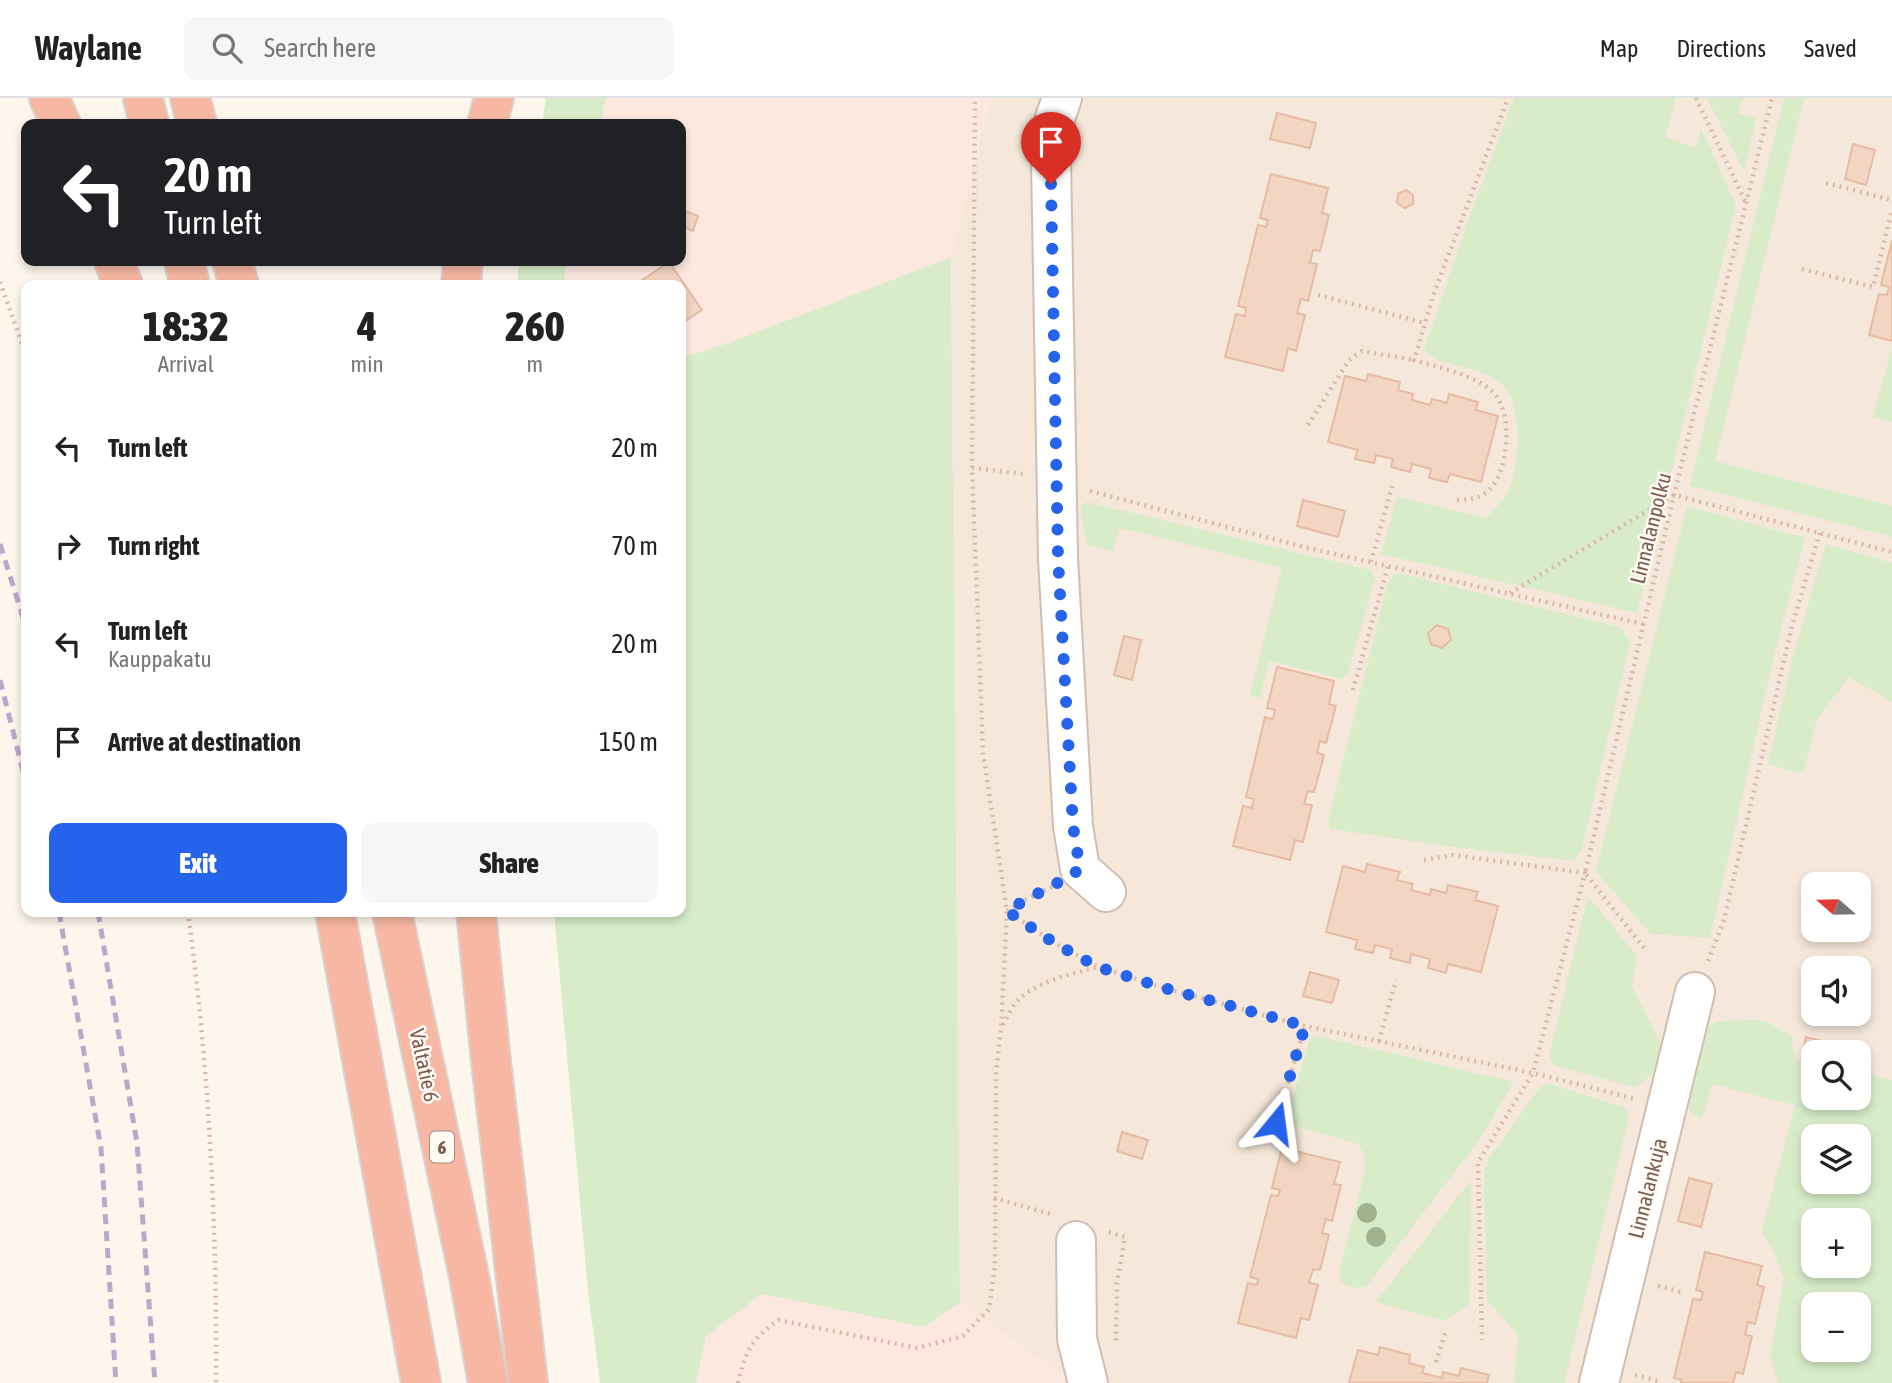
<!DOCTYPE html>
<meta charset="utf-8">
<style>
body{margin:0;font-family:"Asap Condensed",sans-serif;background:#f6f6f6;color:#222;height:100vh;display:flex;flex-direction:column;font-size:26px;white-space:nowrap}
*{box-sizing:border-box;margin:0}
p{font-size:23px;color:#767676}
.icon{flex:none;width:38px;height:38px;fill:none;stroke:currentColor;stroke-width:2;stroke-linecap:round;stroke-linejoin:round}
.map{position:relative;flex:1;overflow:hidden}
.sheet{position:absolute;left:21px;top:182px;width:665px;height:637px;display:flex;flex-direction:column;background:#fff;border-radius:14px;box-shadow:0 4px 10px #0003}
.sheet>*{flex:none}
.hud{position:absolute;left:21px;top:21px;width:665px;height:147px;border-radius:14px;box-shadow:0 4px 10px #0003;background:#202124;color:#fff;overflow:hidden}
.needle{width:46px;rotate:290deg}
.buttons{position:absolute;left:1801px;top:774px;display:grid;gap:14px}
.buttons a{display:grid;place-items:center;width:70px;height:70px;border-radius:14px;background:#fff;box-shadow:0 4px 10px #0003;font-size:35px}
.pin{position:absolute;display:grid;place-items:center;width:60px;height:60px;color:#fff;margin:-72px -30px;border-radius:50% 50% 50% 0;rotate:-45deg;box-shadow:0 0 7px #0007}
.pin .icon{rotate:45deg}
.me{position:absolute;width:77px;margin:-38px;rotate:16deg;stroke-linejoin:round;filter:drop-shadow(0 0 5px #0008)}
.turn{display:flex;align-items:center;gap:24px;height:147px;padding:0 28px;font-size:32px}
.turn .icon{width:91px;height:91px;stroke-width:2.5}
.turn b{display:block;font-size:49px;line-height:60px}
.eta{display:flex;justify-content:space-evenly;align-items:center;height:119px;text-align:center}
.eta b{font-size:42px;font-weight:800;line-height:49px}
.primary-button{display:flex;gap:14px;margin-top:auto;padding:14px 28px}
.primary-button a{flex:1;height:80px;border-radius:14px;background:#2563eb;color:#fff;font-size:28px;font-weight:800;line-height:80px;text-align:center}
.primary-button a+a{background:#f6f6f6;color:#222}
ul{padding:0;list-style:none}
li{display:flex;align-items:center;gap:21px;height:98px;padding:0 28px}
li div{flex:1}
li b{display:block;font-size:26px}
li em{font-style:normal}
header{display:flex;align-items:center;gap:42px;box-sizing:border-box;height:98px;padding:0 35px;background:#fff;border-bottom:2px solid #e0e0e0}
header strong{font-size:33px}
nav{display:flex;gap:38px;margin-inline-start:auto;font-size:24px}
.search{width:490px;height:63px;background:#f6f6f6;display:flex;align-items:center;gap:18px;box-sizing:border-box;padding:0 24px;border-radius:14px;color:#767676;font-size:26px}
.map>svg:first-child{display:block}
</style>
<header>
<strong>Waylane</strong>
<div class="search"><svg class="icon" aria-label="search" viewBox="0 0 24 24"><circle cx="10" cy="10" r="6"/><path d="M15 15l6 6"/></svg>Search here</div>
<nav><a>Map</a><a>Directions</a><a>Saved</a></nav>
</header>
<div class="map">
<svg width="1892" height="1285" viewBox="0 0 1892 1285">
<rect width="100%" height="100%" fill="#fdf6ec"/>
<path fill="#f5e8da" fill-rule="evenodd" d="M 994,0 L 1892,0 L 1892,1285 L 1074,1285 L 960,1205 L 951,159 L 987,13 ZM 1813,786 L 1858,786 L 1858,831 L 1813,831 ZM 1813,870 L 1858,870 L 1858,915 L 1813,915 ZM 1813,954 L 1858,954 L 1858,999 L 1813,999 ZM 1813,1038 L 1858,1038 L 1858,1083 L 1813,1083 ZM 1813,1122 L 1858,1122 L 1858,1167 L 1813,1167 ZM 1813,1206 L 1858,1206 L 1858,1251 L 1813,1251 Z"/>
<g fill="#fde8e0">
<polygon points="606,0 994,0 987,13 951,159 731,244 681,260 681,187 567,187 564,178 568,163 681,163 681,26 600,26"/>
<polygon points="762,1196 924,1229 960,1205 1074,1285 696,1285 706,1238"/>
</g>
<g fill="#d8ecc9" fill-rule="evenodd">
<polygon points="546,0 606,0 600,26 542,26"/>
<path d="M 1514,0 L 1676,0 L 1665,39 L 1696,50 L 1701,30 L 1736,107 L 1637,515 L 1381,456 L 1397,399 L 1486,420 C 1493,413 1502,404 1507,395 C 1520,371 1524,307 1502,286 C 1483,267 1438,271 1424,251 L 1471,115 Z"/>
<polygon points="1707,0 1742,0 1738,15 1756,21 1744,73"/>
<polygon points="1784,0 1804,0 1715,363 1892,408 1892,439 1690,388"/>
<polygon points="951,159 960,1205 924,1229 762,1196 706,1238 696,1285 600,1285 588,1193 554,814 681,814 681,260 731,244"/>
<polygon points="519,163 568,163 564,178 567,187 517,187"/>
<polygon points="1892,250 1892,324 1873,319"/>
<polygon points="1087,404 1370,472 1375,480 1347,578 1341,581 1269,563 1260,600 1250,598 1282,470 1120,430 1113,453 1087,447 1080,408"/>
<polygon points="1687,408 1805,440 1776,549 1710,840 1651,836 1596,774"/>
<polygon points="1826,446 1892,465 1892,604 1849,579 1817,621 1803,676 1768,666 1794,554"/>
<polygon points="1397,475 1620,529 1630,544 1582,751 1574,763 1460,750 1331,731 1328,723 1388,484"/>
<polygon points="1588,798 1637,858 1632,888 1661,946 1654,975 1635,989 1554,968 1549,957"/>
<path d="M 1757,922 L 1770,925 L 1792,939 L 1795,963 L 1813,968 L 1813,999 L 1858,999 L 1859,973 L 1892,982 L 1892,1285 L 1779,1285 L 1770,1258 L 1784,1182 L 1774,1155 L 1762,1133 L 1795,1007 L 1712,986 L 1702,1021 L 1690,1014 L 1688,1002 L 1708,929 L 1717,923 ZM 1813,1038 L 1858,1038 L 1858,1083 L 1813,1083 ZM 1813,1122 L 1858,1122 L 1858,1167 L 1813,1167 ZM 1813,1206 L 1858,1206 L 1858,1251 L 1813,1251 Z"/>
<polygon points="1318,938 1514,984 1477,1045 1366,1189 1355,1190 1342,1185 1339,1175 1365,1073 1364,1056 1358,1046 1292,1027 1287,1019 1310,941"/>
<polygon points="1550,986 1626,1010 1629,1019 1564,1285 1514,1285 1518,1237 1487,1203 1484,1074 1489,1060 1540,989"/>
<polygon points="1471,1082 1469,1207 1443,1223 1376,1204"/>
</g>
<g fill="#f3d5c3" stroke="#e6bba3" stroke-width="2">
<polygon points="1277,15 1316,25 1310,50 1270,41"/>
<polygon points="1853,46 1875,52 1866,87 1845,81"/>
<polygon points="1271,76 1328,90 1322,115 1329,117 1320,153 1313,152 1310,165 1317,166 1308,203 1301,201 1297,215 1305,217 1296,253 1288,250 1283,273 1225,259 1236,216 1245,218 1246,210 1238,208 1258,127 1266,129 1268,122 1260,120"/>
<polygon points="1406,92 1413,97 1413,106 1405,110 1397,105 1398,96"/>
<polygon points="681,111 698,118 693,133 681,128"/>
<polygon points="1892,142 1892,243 1869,237 1879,196 1887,197 1889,189 1881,187"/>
<polygon points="669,164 702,212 681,226 681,187 635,187"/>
<polygon points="1368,276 1400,284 1398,292 1413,296 1412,302 1430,307 1432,301 1447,305 1449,296 1478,304 1476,312 1498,318 1481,384 1450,376 1447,384 1429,380 1431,371 1412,366 1410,374 1391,369 1393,361 1376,357 1374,365 1355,361 1358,352 1328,344 1345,278 1366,283"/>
<polygon points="1303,402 1345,413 1338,439 1297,428"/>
<polygon points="1437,527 1448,531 1451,542 1442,550 1431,546 1428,535"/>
<polygon points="1124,538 1141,542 1132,582 1114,577"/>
<polygon points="1277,569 1334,583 1329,606 1336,608 1326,645 1320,643 1317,655 1324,657 1314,694 1308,693 1304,706 1312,707 1303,744 1295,742 1290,762 1233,748 1243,708 1252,710 1254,701 1246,699 1265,619 1273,621 1275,612 1267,610"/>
<polygon points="1367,766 1400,774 1397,782 1413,786 1411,792 1430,797 1431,791 1446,795 1448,787 1478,794 1475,802 1498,808 1481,874 1448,866 1446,875 1428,870 1430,861 1411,856 1410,865 1390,860 1392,851 1375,847 1373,855 1355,851 1357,842 1326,834 1343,768 1365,774"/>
<polygon points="1310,874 1339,882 1332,905 1303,898"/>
<polygon points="1806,939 1836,947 1834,954 1813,955 1803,953"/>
<polygon points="1122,1034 1148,1042 1142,1061 1117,1053"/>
<polygon points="1282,1050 1340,1064 1334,1086 1341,1087 1332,1123 1326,1121 1322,1135 1329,1137 1320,1172 1313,1171 1309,1185 1318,1187 1309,1222 1301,1220 1296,1240 1238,1225 1248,1185 1257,1187 1258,1181 1250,1179 1271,1097 1278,1098 1280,1092 1272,1090"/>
<polygon points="1689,1080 1712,1086 1701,1129 1678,1123"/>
<polygon points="1705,1154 1762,1168 1757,1187 1764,1189 1755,1226 1748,1224 1745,1237 1752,1238 1743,1276 1736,1274 1733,1285 1681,1285 1682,1282 1674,1280 1693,1201 1701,1202 1703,1194 1696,1192"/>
<polygon points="1380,1249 1410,1257 1409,1265 1424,1269 1422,1275 1442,1280 1443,1274 1459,1278 1461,1270 1489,1277 1487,1285 1349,1285 1358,1252 1378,1257"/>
</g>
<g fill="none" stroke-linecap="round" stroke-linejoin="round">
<defs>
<g id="minor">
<polyline points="1062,0 1055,20 1051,60 1058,460 1073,728 1080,771 1106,794"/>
<polyline points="1076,1143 1077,1241 1088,1285"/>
<polyline points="1599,1285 1695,894"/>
</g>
<g id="highway">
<polyline points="49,0 61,26"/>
<polyline points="143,0 149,26"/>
<polyline points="190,0 197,26"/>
<polyline points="487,26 494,0"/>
<polyline points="114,163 123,187"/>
<polyline points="184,163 190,187"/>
<polyline points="232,163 239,187"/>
<polyline points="461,187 463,163"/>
<polyline points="335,814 421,1285"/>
<polyline points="392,814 469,1178 488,1285"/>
<polyline points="476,814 491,963 528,1285"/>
</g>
</defs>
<use href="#minor" stroke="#d1beb0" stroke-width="42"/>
<use href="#highway" stroke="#dad1cd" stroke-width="42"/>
<g stroke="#d9b8a5" stroke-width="4.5" stroke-dasharray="2 5" stroke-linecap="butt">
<polyline points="1696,0 1746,105"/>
<polyline points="1826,85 1892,102"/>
<polyline points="1802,171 1873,189 1892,112"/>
<polyline points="0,184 26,257"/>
<polyline points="1318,197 1425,225"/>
<polyline points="1308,327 1349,262 1362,253 1414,262"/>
<polyline points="972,370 1024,376"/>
<polyline points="1090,393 1304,449 1643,526"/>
<path d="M 1457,402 C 1468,401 1478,401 1487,394 C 1509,376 1514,314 1493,294 C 1476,277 1436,269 1414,262 L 1434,195 L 1508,0"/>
<polyline points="1371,464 1393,385"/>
<polyline points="1510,495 1674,397 1892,454"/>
<polyline points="1353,592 1388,468"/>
<polyline points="1424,762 1453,757 1585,775 1533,975 1478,1064 1482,1242"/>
<polyline points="1052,789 1029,800 1007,813 1056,846 1099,869 1164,890 1305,928 1533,975 1636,1001"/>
<path d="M 188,814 C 209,970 217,1127 216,1285"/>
<polyline points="1644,850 1585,775 1674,397 1772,0"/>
<polyline points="1708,863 1724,822 1792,528 1820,434"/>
<path d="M 1003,927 C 1007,920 1010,913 1014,907 C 1030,885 1073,875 1099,869"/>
<polyline points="1379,943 1396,882"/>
<polyline points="1281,1039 1276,1025 1305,928"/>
<polyline points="994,1100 1054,1117"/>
<polyline points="1109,1134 1125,1139 1117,1185 1116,1246"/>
<polyline points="1658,1188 1681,1194"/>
<polyline points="1436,1264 1446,1232"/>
<polyline points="1635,1277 1658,1283"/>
<path d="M 738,1285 C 745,1253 752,1241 778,1222 L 917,1250 L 963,1238 L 989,1211 L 995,1168 L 996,976 L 1001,930 L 1007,813 L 983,655 L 977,498 L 972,370 L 975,0"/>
</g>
<use href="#minor" stroke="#fff" stroke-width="38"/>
<use href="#highway" stroke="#f7b7a3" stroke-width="38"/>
<g stroke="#b9a8c9" stroke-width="5" stroke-dasharray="10 7" stroke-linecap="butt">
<polyline points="0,446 26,529"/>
<polyline points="0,582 26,685"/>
<polyline points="59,814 101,1050 116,1285"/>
<polyline points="98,814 137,1045 155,1285"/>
</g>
</g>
<g fill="#a0b28e">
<circle cx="1367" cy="1115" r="10"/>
<circle cx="1376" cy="1139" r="10"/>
</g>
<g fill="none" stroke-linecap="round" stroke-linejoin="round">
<path stroke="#2563eb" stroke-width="12" stroke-dasharray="0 21.6" d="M 1051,86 L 1058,460 L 1073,728 L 1080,771 C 1057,787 1031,798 1007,813 L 1056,846 L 1098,869 L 1164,890 L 1305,928 L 1276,1025"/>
</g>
<g text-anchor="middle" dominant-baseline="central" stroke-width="5" stroke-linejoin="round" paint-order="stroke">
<rect fill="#fffaf3" stroke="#a28b7f" stroke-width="2" x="430" y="1033.5" width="24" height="31" rx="5"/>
<g font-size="19" font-weight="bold" fill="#7a5c4d">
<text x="442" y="1049">6</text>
</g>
<g font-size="21" fill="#7a5c4d" stroke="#fffaf3">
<text transform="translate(1650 430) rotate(-76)">Linnalanpolku</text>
<text transform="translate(425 967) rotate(78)">Valtatie 6</text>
<text transform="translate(1647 1090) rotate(-76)">Linnalankuja</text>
</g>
</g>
</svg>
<div class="buttons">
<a><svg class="needle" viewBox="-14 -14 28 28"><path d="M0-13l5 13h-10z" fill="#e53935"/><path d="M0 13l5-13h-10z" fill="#767676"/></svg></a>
<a><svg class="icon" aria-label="sound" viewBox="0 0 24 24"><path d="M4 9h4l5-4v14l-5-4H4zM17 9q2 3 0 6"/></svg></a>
<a><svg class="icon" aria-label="search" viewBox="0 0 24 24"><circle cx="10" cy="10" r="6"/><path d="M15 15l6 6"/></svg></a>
<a><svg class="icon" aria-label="layers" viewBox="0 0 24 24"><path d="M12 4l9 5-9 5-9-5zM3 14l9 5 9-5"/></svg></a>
<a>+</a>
<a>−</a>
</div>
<div class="pin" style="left:1051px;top:86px;background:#d93025"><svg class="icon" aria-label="arrive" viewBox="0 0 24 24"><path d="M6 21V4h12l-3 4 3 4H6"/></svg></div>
<svg class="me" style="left:1276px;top:1025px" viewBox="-20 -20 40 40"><path d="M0-17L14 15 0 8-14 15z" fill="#2563eb" stroke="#fff" stroke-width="4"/></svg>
<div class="hud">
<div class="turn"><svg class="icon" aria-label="left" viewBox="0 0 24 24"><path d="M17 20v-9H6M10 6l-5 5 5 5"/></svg><div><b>20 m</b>Turn left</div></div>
</div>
<section class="sheet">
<div class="eta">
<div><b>18:32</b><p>Arrival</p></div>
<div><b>4</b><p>min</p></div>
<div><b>260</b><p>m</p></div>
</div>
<ul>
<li><svg class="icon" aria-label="left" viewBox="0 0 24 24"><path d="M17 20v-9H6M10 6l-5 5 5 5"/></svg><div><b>Turn left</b></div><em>20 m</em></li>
<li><svg class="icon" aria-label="right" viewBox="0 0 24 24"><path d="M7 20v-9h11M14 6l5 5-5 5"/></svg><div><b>Turn right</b></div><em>70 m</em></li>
<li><svg class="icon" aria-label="left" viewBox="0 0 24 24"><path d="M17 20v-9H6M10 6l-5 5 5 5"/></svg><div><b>Turn left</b><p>Kauppakatu</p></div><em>20 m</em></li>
<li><svg class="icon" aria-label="arrive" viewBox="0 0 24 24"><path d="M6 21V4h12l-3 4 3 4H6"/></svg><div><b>Arrive at destination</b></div><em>150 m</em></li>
</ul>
<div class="primary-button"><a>Exit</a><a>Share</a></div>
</section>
</div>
